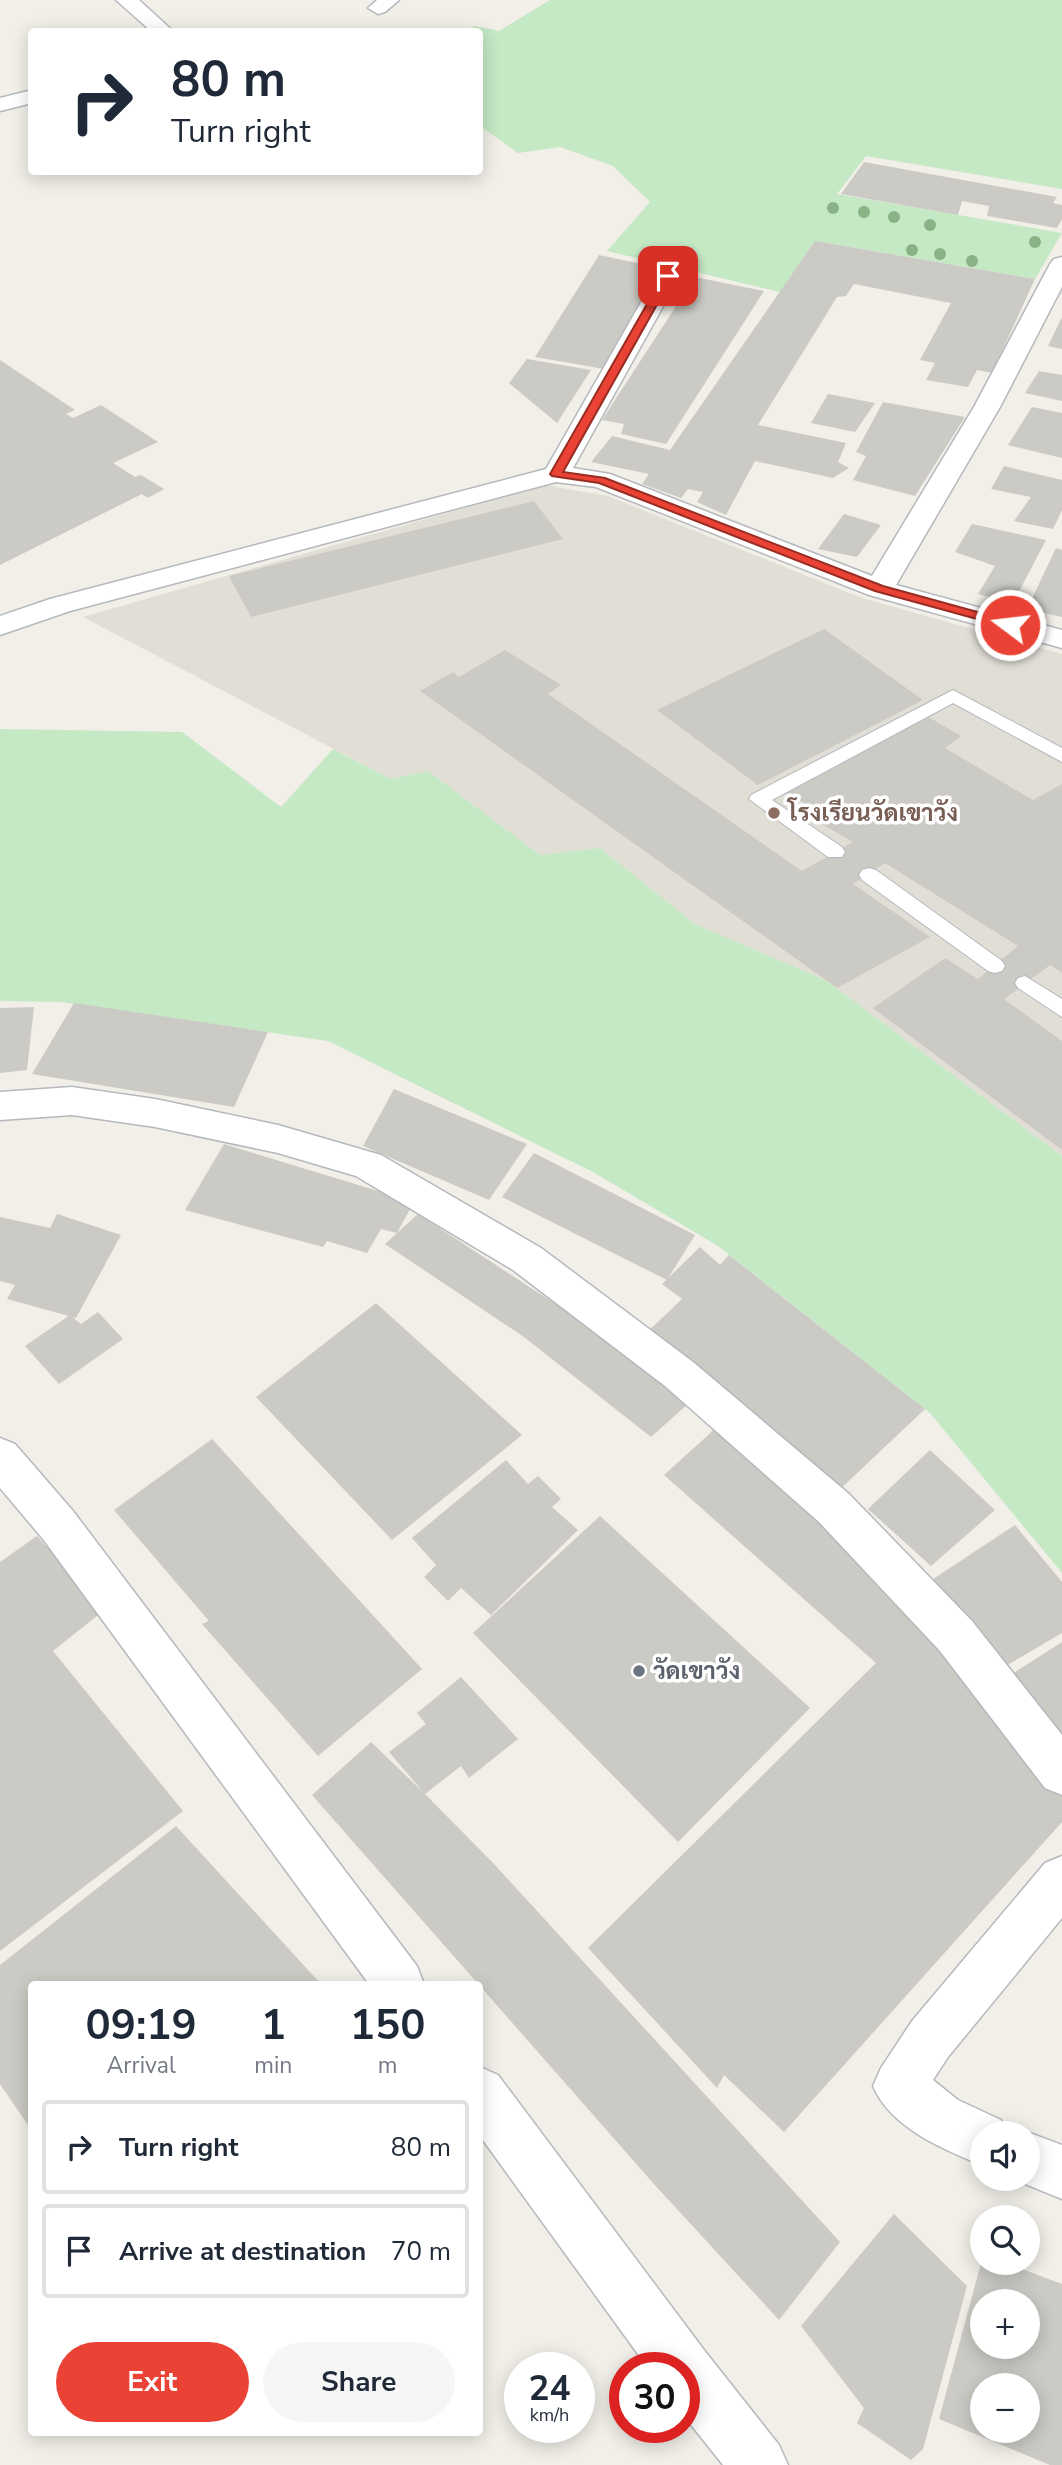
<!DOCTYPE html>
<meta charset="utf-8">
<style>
body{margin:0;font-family:"Nunito Sans",Sarabun,sans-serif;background:#f6f6f7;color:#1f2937;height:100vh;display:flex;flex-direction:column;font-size:26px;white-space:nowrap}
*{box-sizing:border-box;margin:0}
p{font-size:23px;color:#747a83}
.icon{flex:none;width:38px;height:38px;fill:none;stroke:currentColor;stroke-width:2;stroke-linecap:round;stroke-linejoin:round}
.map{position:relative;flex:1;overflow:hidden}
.panel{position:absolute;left:28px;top:1981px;width:455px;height:455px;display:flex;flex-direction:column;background:#fff;border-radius:7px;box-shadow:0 4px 18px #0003}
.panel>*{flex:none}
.banner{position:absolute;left:28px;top:28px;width:455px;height:147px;border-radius:7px;box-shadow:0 4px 18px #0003;background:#fff;color:#1f2937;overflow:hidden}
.controls{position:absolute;left:970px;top:2121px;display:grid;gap:14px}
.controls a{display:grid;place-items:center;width:70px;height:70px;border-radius:50%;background:#fff;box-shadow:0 4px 18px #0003;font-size:35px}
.speed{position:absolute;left:504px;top:2352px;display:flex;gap:14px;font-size:35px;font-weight:700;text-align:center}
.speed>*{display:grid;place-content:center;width:91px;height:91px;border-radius:50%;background:#fff;box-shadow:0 4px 18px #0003;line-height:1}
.speed small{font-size:18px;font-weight:400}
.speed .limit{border:10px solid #d22;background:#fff;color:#111}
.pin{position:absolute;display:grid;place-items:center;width:60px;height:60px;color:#fff;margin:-30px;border-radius:14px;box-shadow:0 4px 10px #0006}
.me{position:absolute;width:77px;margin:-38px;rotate:285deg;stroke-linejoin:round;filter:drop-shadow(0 0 5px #0008)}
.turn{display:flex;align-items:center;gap:24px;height:147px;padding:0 28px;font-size:32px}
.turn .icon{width:91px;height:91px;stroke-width:2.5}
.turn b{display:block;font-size:49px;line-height:60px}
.eta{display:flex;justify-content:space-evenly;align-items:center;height:119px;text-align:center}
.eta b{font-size:42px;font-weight:700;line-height:49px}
.cta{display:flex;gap:14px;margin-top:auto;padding:14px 28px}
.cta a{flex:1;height:80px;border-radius:42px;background:#ea4335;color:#fff;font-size:28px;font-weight:700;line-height:80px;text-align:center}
.cta a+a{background:#f6f6f7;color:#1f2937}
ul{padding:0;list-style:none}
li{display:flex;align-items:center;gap:21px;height:94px;margin:0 14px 10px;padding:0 14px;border:4px solid #e0e1e3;border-radius:7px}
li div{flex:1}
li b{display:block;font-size:26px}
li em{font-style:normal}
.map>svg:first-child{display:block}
</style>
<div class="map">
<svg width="1062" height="2465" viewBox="0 0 1062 2465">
<rect width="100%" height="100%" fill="#f1efe8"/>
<polygon fill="#e1ded6" points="545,485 608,496 862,598 1062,654 1062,1156 827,981 695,924 600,848 540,855 428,771 391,779 83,617"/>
<g fill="#c5e8c5">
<polygon points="550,0 1062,0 1062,189 866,156 837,194 1062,233 1035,279 815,241 780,292 607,251 650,202 613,166 560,147 518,153 480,126 480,32 462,32 475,26 499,31"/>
<polygon points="0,729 182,732 281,807 333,749 391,779 428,771 540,855 600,848 695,924 827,981 1062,1156 1062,1573 930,1413 718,1246 593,1172 328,1041 61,1002 0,1001"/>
</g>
<g fill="#cccac5" fill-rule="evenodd">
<polygon points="864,162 1057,197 1053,203 1062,205 1062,219 1057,228 987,216 989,206 962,201 958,215 841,194"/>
<polygon points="815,241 1035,279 992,373 977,370 968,387 926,380 935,363 920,360 951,303 854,284 846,296 837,297 758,425 846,443 838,462 849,468 833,478 755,461 726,515 697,502 703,492 688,489 681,498 642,484 649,474 591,462 612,436 670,450"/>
<polygon points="599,255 661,268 604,369 535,357"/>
<polygon points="695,277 764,291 666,444 621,434 624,424 602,420"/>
<polygon points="1062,317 1062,349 1048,346"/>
<polygon points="527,359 591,370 557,423 509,383"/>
<polygon points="0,360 75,410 66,414 73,418 101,405 158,442 113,463 135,477 141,475 164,489 148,498 142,494 0,565"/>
<polygon points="1039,371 1062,375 1062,401 1025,393"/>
<polygon points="828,394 875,403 855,432 811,423"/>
<polygon points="883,402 965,417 915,496 853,480 866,456 856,452"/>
<polygon points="1032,407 1062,413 1062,458 1008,445"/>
<polygon points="1004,466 1062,480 1062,510 1053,529 1014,521 1031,497 991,489"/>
<polygon points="534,501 563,539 251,617 229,576"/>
<polygon points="844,514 881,525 857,557 818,549"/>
<polygon points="972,524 1046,540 1013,603 978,594 995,566 955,552"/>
<polygon points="1056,548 1062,550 1062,617 1027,609"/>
<polygon points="824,629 923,700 758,785 657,710"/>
<polygon points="505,650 561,685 548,694 802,871 853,842 808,816 815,809 783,791 927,716 961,736 945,748 1033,800 1062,784 1062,973 1050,965 1004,999 1062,1041 1062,1150 873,1008 945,958 978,979 1018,946 885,863 853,884 930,937 837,988 420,691 453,672 459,677"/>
<polygon points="74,1003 268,1032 234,1107 32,1074"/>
<polygon points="34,1007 27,1070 0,1073 0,1008"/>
<polygon points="394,1089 527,1144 489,1200 363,1146"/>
<polygon points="224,1144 414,1202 397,1233 418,1214 557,1305 689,1403 651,1437 524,1337 385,1244 397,1233 381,1229 367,1253 327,1241 323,1247 185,1210"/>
<polygon points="534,1153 695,1235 667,1280 502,1197"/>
<polygon points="57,1214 121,1235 76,1318 7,1299 15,1285 0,1281 0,1217 50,1228"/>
<polygon points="700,1247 720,1265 729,1255 925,1409 836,1493 641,1338 682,1299 662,1284"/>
<polygon points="376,1303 522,1435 392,1540 256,1397"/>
<polygon points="98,1312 123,1339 59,1384 25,1346 70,1315 81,1324"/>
<polygon points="717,1427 914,1596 1062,1792 1062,1822 784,2132 724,2075 717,2088 588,1948 876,1663 664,1475"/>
<polygon points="212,1439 422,1669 318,1756 202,1624 209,1621 114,1510"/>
<polygon points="930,1450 995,1510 931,1566 868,1509"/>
<polygon points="506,1460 528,1484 538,1476 561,1499 552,1507 578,1530 491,1615 461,1588 448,1601 424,1577 436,1565 412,1538"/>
<polygon points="600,1516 810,1708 678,1842 473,1633"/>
<polygon points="1015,1525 1062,1582 1062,1633 999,1670 924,1585"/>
<polygon points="37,1536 103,1611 53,1651 183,1811 0,1951 0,1562"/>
<polygon points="1062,1642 1062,1750 1006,1678"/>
<polygon points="461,1677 518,1739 469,1778 461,1766 425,1794 495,1865 840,2242 779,2320 653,2183 312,1795 371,1742 423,1792 389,1752 426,1724 417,1713"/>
<polygon points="176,1826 321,1984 32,1984 32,2131 0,2084 0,1965"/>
<polygon points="894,2214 967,2286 923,2449 911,2460 857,2423 864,2408 801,2326"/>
<path d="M 981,2263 L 1006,2263 L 1062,2284 L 1062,2465 L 1050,2465 L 939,2419 ZM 982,2301 L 1027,2301 L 1027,2347 L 982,2347 ZM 982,2385 L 1027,2385 L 1027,2431 L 982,2431 Z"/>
</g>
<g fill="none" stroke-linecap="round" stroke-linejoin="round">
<defs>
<g id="lane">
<polygon points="953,690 1062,748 1062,762 953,703 772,800 842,847 845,852 842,857 828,857 749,799 751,795"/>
<polygon points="869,868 876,870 1002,961 1005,966 1002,971 995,973 988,971 862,880 859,875 862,870"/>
<polygon points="1025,976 1062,999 1062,1017 1018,988 1015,983 1018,978"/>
</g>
<g id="street">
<polygon points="116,0 139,0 174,32 152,32"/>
<polygon points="377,0 399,0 385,12 378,14 368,8"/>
<polygon points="32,90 32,103 0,111 0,98"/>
<polygon points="1062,257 1062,287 1000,407 896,585 1062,630 1062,648 869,595 596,487 556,482 70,611 0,635 0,616 50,599 546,469 656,276 660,271 676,271 680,276 573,468 610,474 872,576 974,407 1050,264 1054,259"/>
<polygon points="72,1087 155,1099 278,1125 381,1155 541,1248 693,1362 849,1494 972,1621 1062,1735 1062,1795 1045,1788 940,1651 819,1522 665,1386 513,1270 356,1176 278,1153 155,1127 72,1115 0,1120 0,1092"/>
<polygon points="0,1438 15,1444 73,1511 417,1966 424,1984 369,1984 43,1539 0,1488"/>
<path d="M 1062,1856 L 1062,1918 L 948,2057 L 933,2080 L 958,2100 L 1001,2120 L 1006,2133 L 982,2133 L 982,2165 C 942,2149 890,2127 873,2086 L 881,2068 L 912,2021 L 1045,1863 Z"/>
<polygon points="480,2067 498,2075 704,2350 779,2445 788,2465 723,2465 684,2416 684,2368 648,2368 480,2136"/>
<polygon points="1027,2132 1062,2145 1062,2199 1013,2179 1027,2179 1027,2133 1023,2133"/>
</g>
</defs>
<use href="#lane" stroke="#b5b8bc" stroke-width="2"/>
<use href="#street" stroke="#b5b8bc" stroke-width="3"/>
<use href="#lane" fill="#fff" fill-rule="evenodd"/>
<use href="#street" fill="#fff" fill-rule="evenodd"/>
</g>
<g fill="#89b387">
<circle cx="833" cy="208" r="6"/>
<circle cx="864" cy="212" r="6"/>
<circle cx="894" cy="217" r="6"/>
<circle cx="930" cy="225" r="6"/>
<circle cx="1035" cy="242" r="6"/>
<circle cx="912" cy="250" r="6"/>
<circle cx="940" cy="254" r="6"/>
<circle cx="972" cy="261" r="6"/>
</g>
<polygon fill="#ea4335" stroke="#982c22" stroke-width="2" points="668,273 673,276 563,472 605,478 883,586 1014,622 1014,627 1006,627 875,591 599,483 552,476 550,474 663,276"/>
<circle fill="#8d6e63" stroke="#fff" stroke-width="2.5" cx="774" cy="813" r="7"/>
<circle fill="#6b7280" stroke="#fff" stroke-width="2.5" cx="639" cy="1671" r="7"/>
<g text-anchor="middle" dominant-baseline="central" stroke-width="7" stroke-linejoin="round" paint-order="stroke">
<g font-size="24" font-weight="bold" fill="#785e54" stroke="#fff" text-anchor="start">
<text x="788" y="813">โรงเรียนวัดเขาวัง</text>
</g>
<g font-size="24" font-weight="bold" fill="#5b616d" stroke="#fff" text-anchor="start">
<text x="653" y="1671">วัดเขาวัง</text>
</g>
</g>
</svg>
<div class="controls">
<a><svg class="icon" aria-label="sound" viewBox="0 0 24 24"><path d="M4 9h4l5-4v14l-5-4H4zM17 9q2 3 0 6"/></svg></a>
<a><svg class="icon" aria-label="search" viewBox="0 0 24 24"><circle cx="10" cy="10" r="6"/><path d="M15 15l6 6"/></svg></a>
<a>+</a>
<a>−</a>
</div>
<div class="speed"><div>24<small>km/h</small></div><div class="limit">30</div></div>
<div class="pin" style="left:668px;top:276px;background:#d93025"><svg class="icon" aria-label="arrive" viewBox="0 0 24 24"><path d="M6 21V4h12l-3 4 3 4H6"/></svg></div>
<svg class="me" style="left:1010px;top:625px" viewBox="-20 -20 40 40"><circle r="17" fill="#ea4335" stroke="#fff" stroke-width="3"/><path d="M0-11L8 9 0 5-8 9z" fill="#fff"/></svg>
<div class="banner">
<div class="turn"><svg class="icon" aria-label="right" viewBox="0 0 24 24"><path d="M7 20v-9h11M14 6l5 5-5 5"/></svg><div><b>80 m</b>Turn right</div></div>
</div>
<section class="panel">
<div class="eta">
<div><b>09:19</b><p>Arrival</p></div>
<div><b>1</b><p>min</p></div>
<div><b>150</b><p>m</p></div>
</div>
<ul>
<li><svg class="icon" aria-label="right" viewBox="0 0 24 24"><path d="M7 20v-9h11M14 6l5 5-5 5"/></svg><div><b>Turn right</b></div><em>80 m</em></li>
<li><svg class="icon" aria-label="arrive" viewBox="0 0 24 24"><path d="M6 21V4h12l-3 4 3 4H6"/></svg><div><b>Arrive at destination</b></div><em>70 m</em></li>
</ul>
<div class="cta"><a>Exit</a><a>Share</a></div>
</section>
</div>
